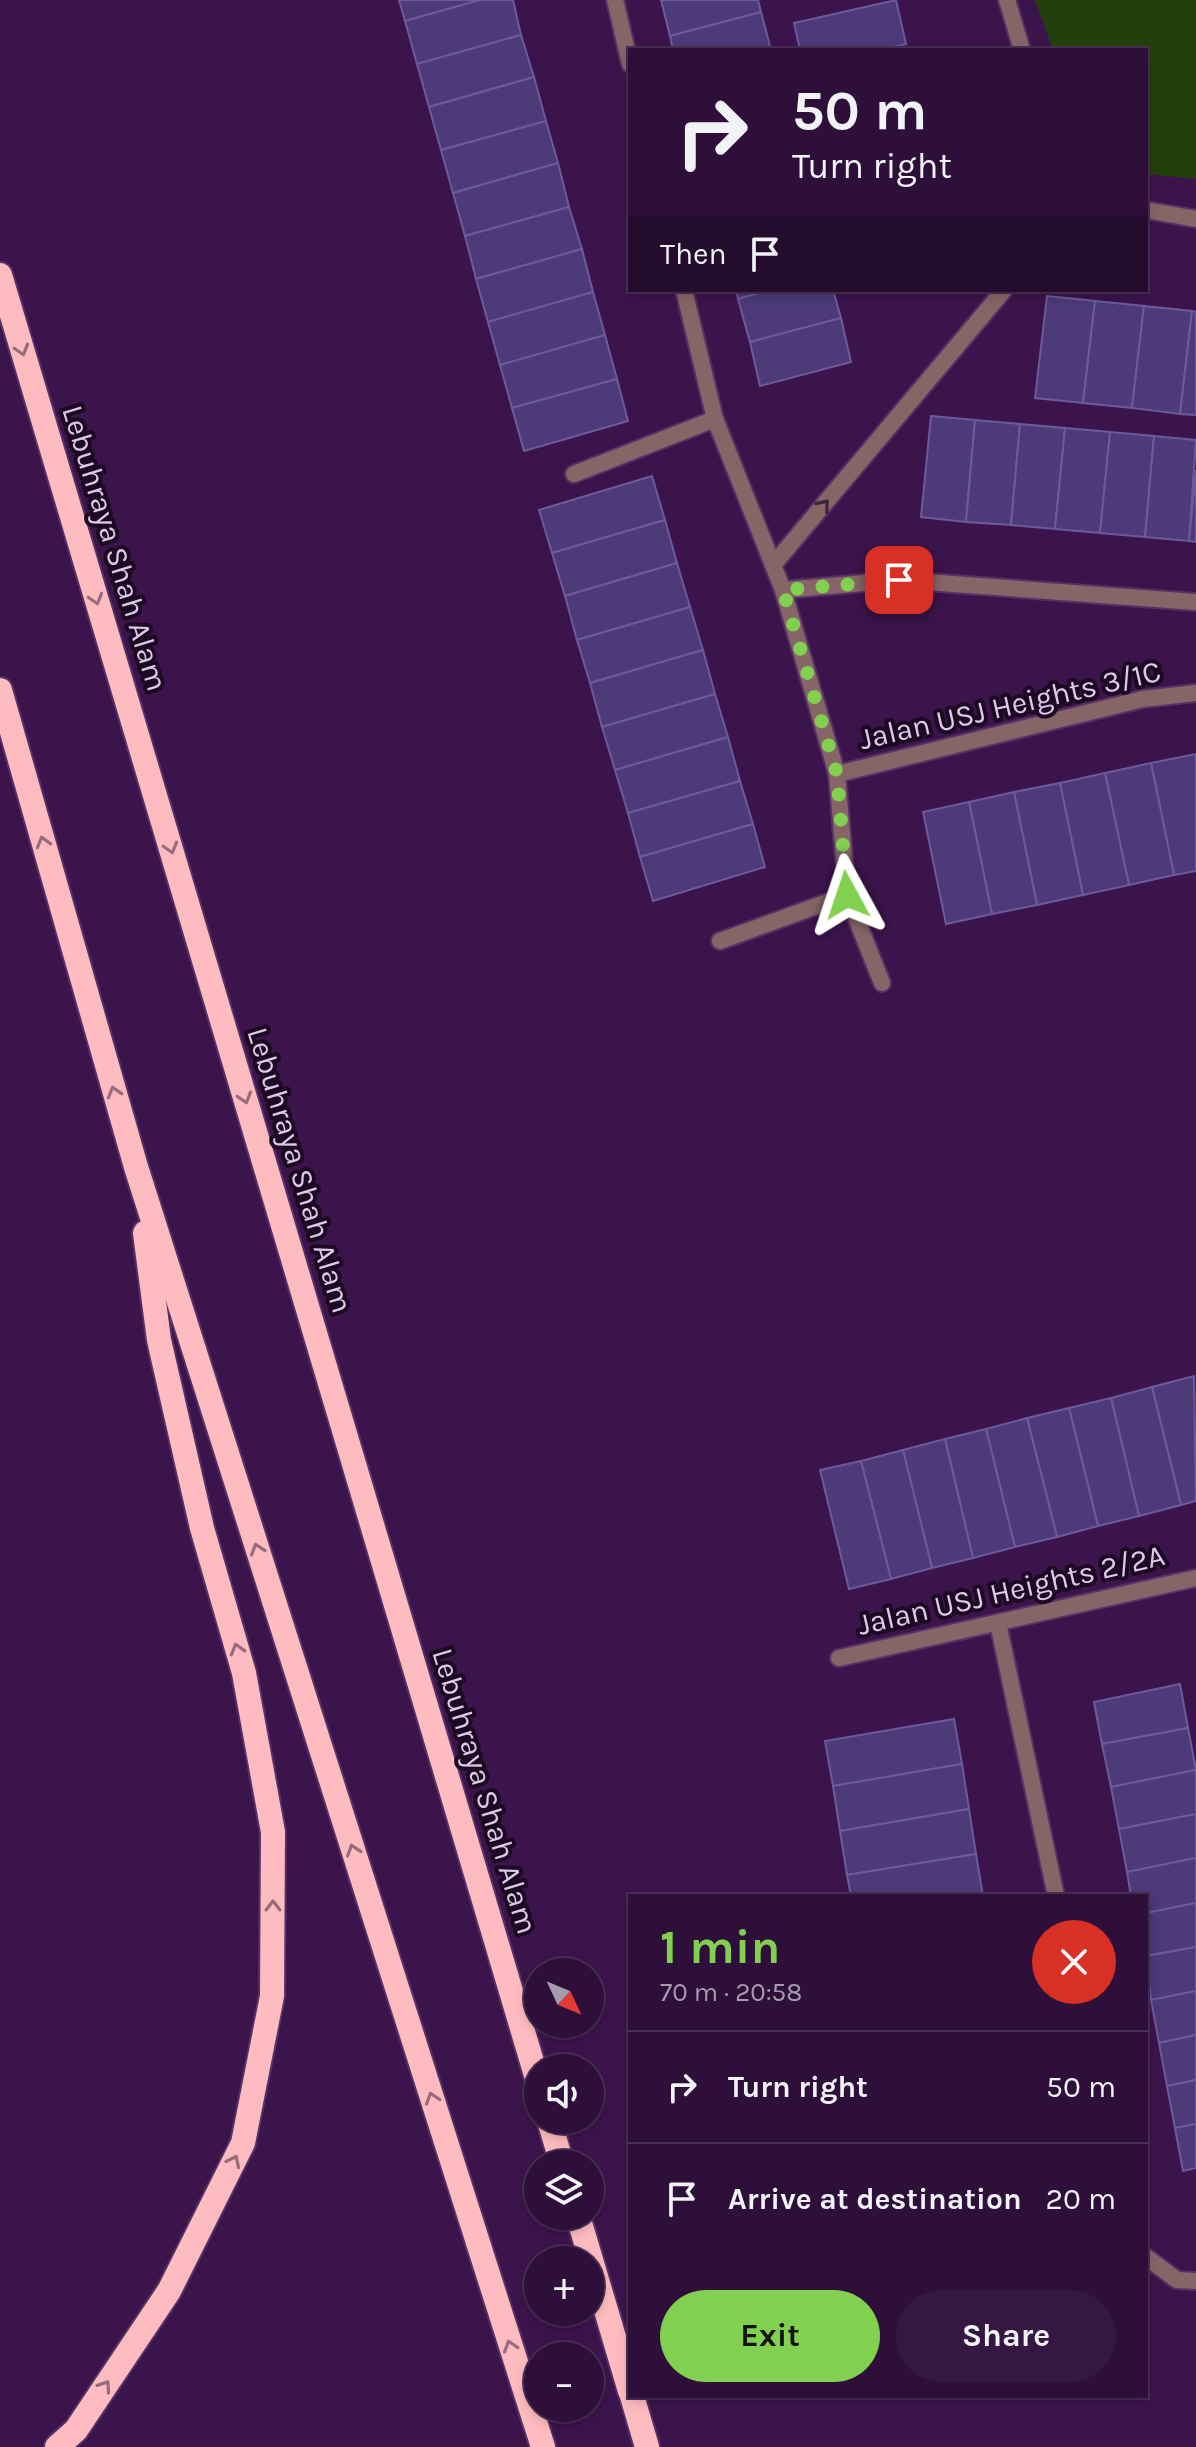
<!DOCTYPE html>
<meta charset="utf-8">
<style>
body{margin:0;font-family:Karla,sans-serif;background:#351841;color:#f1f3f6;height:100vh;display:flex;flex-direction:column;font-size:30px;white-space:nowrap}
*{box-sizing:border-box;margin:0}
p{font-size:26px;color:#a79cae}
.icon{flex:none;width:44px;height:44px;fill:none;stroke:currentColor;stroke-width:2;stroke-linecap:round;stroke-linejoin:round}
.map{position:relative;flex:1;overflow:hidden}
.drawer{position:absolute;left:628px;top:1894px;width:520px;height:504px;display:flex;flex-direction:column;background:#2d0f39;border-radius:0px;box-shadow:0 4px 12px #0003,0 0 0 2px #482f53}
.drawer>*{flex:none}
.banner{position:absolute;left:628px;top:48px;width:520px;height:244px;border-radius:0px;box-shadow:0 4px 12px #0003,0 0 0 2px #482f53;background:#2d0f39;color:#f1f3f6;overflow:hidden}
.needle{width:52px;rotate:134deg}
.fabs{position:absolute;left:524px;top:1958px;display:grid;gap:16px}
.fabs a{display:grid;place-items:center;width:80px;height:80px;border-radius:50%;background:#2d0f39;box-shadow:0 4px 12px #0003,0 0 0 2px #482f53;font-size:40px}
.pin{position:absolute;display:grid;place-items:center;width:68px;height:68px;color:#fff;margin:-34px;border-radius:16px;box-shadow:0 4px 12px #0006}
.me{position:absolute;width:88px;margin:-44px;rotate:355deg;stroke-linejoin:round;filter:drop-shadow(0 0 6px #0008)}
.turn{display:flex;align-items:center;gap:28px;height:168px;padding:0 32px;font-size:36px}
.turn .icon{width:104px;height:104px;stroke-width:2.5}
.turn b{display:block;font-size:56px;line-height:68px}
.then{display:flex;align-items:center;height:76px;padding:0 32px;background:#0003;gap:16px;font-size:30px}
.round{display:grid;place-items:center;flex:none;width:84px;height:84px;border-radius:42px;background:#351841}
.overview{display:flex;align-items:center;justify-content:space-between;height:136px;padding:0 32px}
h1{font-size:48px;font-weight:700;line-height:60px;color:#82d04f}
.primary-button{display:flex;gap:16px;margin-top:auto;padding:16px 32px}
.primary-button a{flex:1;height:92px;border-radius:48px;background:#82d04f;color:#111;font-size:32px;font-weight:700;line-height:92px;text-align:center}
.primary-button a+a{background:#351841;color:#f1f3f6}
ul{padding:0;list-style:none}
li{display:flex;align-items:center;gap:24px;height:112px;padding:0 32px;border-top:2px solid #482f53}
li div{flex:1}
li b{display:block;font-size:30px}
li em{font-style:normal}
.map>svg:first-child{display:block}
</style>
<div class="map">
<svg width="1196" height="2447" viewBox="0 0 1196 2447">
<rect width="100%" height="100%" fill="#3c144c"/>
<polygon fill="#22400c" points="1035,0 1196,0 1196,179 1146,174 1146,50 1053,50"/>
<g fill="#4c3a79" stroke="#6c5a9c" stroke-width="2">
<polygon points="399,0 480,0 405,21"/>
<polygon points="480,0 513,0 521,35 417,64 405,21"/>
<polygon points="661,0 758,0 761,12 670,36"/>
<polygon points="896,0 906,44 882,50 800,50 794,23"/>
<polygon points="761,12 771,50 673,50 670,36"/>
<polygon points="521,35 534,77 429,107 417,64"/>
<polygon points="534,77 546,121 441,150 429,107"/>
<polygon points="546,121 558,163 453,193 441,150"/>
<polygon points="558,163 569,207 465,236 453,193"/>
<polygon points="569,207 582,249 476,279 465,236"/>
<polygon points="582,249 593,292 488,322 476,279"/>
<polygon points="736,290 770,290 738,299"/>
<polygon points="770,290 833,290 841,318 750,342 738,299"/>
<polygon points="593,292 605,335 500,365 488,322"/>
<polygon points="1047,296 1095,301 1083,403 1035,398"/>
<polygon points="1095,301 1144,306 1132,408 1083,403"/>
<polygon points="1144,306 1192,311 1180,414 1132,408"/>
<polygon points="1192,311 1196,312 1196,415 1180,414"/>
<polygon points="841,318 851,362 760,386 750,342"/>
<polygon points="605,335 617,379 512,408 500,365"/>
<polygon points="617,379 628,421 524,451 512,408"/>
<polygon points="931,416 975,420 966,522 921,517"/>
<polygon points="975,420 1020,424 1011,525 966,522"/>
<polygon points="1020,424 1065,428 1055,529 1011,525"/>
<polygon points="1065,428 1110,432 1100,533 1055,529"/>
<polygon points="1110,432 1154,436 1145,537 1100,533"/>
<polygon points="1154,436 1196,440 1189,541 1145,537"/>
<polygon points="1196,470 1196,542 1189,541"/>
<polygon points="652,476 665,520 552,553 539,510"/>
<polygon points="665,520 677,563 565,596 552,553"/>
<polygon points="677,563 690,607 577,640 565,596"/>
<polygon points="690,607 703,650 590,683 577,640"/>
<polygon points="703,650 715,694 602,727 590,683"/>
<polygon points="715,694 728,737 615,770 602,727"/>
<polygon points="728,737 740,781 628,813 615,770"/>
<polygon points="1196,754 1196,871 1174,875 1151,763"/>
<polygon points="1151,763 1174,875 1129,885 1105,773"/>
<polygon points="1105,773 1129,885 1083,895 1060,783"/>
<polygon points="740,781 753,824 640,857 628,813"/>
<polygon points="1060,783 1083,895 1037,905 1014,792"/>
<polygon points="1014,792 1037,905 992,914 969,802"/>
<polygon points="969,802 992,914 946,924 923,812"/>
<polygon points="753,824 765,867 653,901 640,857"/>
<polygon points="1194,1376 1196,1501 1181,1505 1152,1387"/>
<polygon points="1152,1387 1181,1505 1139,1516 1111,1398"/>
<polygon points="1111,1398 1139,1516 1098,1526 1069,1408"/>
<polygon points="1069,1408 1098,1526 1057,1537 1027,1418"/>
<polygon points="1027,1418 1057,1537 1015,1547 986,1429"/>
<polygon points="986,1429 1015,1547 973,1558 945,1439"/>
<polygon points="945,1439 973,1558 932,1568 903,1450"/>
<polygon points="903,1450 932,1568 891,1579 861,1461"/>
<polygon points="861,1461 891,1579 849,1589 820,1470"/>
<polygon points="1180,1684 1188,1728 1102,1744 1094,1702"/>
<polygon points="954,1719 962,1764 833,1786 825,1741"/>
<polygon points="1188,1728 1196,1770 1111,1787 1102,1744"/>
<polygon points="962,1764 969,1809 840,1831 833,1786"/>
<polygon points="1196,1770 1196,1814 1119,1829 1111,1787"/>
<polygon points="969,1809 976,1854 847,1875 840,1831"/>
<polygon points="1196,1814 1196,1858 1127,1872 1119,1829"/>
<polygon points="976,1854 983,1896 851,1896 847,1875"/>
<polygon points="1196,1858 1196,1903 1146,1913 1146,1896 1131,1896 1127,1872"/>
<polygon points="1196,1903 1196,1947 1146,1956 1146,1913"/>
<polygon points="1196,1947 1196,1991 1151,2000 1146,1956"/>
<polygon points="1196,1991 1196,2035 1159,2043 1151,2000"/>
<polygon points="1196,2035 1196,2080 1167,2086 1159,2043"/>
<polygon points="1196,2080 1196,2124 1175,2128 1167,2086"/>
<polygon points="1196,2124 1196,2168 1183,2171 1175,2128"/>
</g>
<g fill="none" stroke-linecap="round" stroke-linejoin="round">
<defs>
<g id="service">
<polyline points="574,474 715,419"/>
<polyline points="773,565 1004,290"/>
<polyline points="720,941 847,895"/>
</g>
<g id="minor">
<polyline points="615,0 630,64"/>
<polyline points="1007,0 1022,50"/>
<polyline points="1146,210 1196,219"/>
<polyline points="684,290 715,419 783,590 837,774 847,895 882,983"/>
<polyline points="783,590 899,580 1196,602"/>
<polyline points="837,774 1143,699 1196,693"/>
<polyline points="998,1623 1056,1896"/>
<polyline points="839,1658 1196,1578"/>
<polyline points="1146,2257 1177,2280 1196,2281"/>
</g>
<g id="motorway">
<polyline points="0,275 538,2082"/>
<polyline points="0,690 136,1167 543,2447"/>
<polyline points="549,2120 562,2164"/>
<polyline points="578,2216 630,2391"/>
<polyline points="632,2396 647,2447"/>
<polyline points="57,2447 76,2430 169,2291 243,2143 272,1996 273,1832 244,1673 202,1528 159,1340 145,1233"/>
</g>
</defs>
<use href="#service" stroke="#563165" stroke-width="20"/>
<use href="#minor" stroke="#563165" stroke-width="20"/>
<use href="#motorway" stroke="#563165" stroke-width="28"/>
<use href="#service" stroke="#876567" stroke-width="16"/>
<use href="#minor" stroke="#876567" stroke-width="16"/>
<use href="#motorway" stroke="#ffbcc0" stroke-width="24"/>
</g>
<defs><path id="oneway-chevron" d="M-2-3.5L2.5 0L-2 3.5" fill="none" stroke-width="1.6" stroke-linecap="round" stroke-linejoin="round" transform="scale(2)"/></defs>
<g stroke="#986c79">
<use href="#oneway-chevron" transform="translate(22 350) rotate(73)"/>
<use href="#oneway-chevron" transform="translate(96 599) rotate(73)"/>
<use href="#oneway-chevron" transform="translate(43 842) rotate(-106)"/>
<use href="#oneway-chevron" transform="translate(171 848) rotate(73)"/>
<use href="#oneway-chevron" transform="translate(114 1092) rotate(-106)"/>
<use href="#oneway-chevron" transform="translate(245 1098) rotate(73)"/>
<use href="#oneway-chevron" transform="translate(257 1549) rotate(-108)"/>
<use href="#oneway-chevron" transform="translate(237 1649) rotate(-106)"/>
<use href="#oneway-chevron" transform="translate(353 1850) rotate(-108)"/>
<use href="#oneway-chevron" transform="translate(273 1906) rotate(-90)"/>
<use href="#oneway-chevron" transform="translate(432 2098) rotate(-108)"/>
<use href="#oneway-chevron" transform="translate(234 2161) rotate(-64)"/>
<use href="#oneway-chevron" transform="translate(510 2346) rotate(-108)"/>
<use href="#oneway-chevron" transform="translate(105 2386) rotate(-56)"/>
</g>
<use stroke="#3b2537" href="#oneway-chevron" transform="translate(824 505) rotate(-50)"/>
<g fill="none" stroke-linecap="round" stroke-linejoin="round">
<polyline stroke="#82d04f" stroke-width="14" stroke-dasharray="0 25.2" points="847,895 837,774 783,590 899,580"/>
</g>
<g text-anchor="middle" dominant-baseline="central" stroke-width="8" stroke-linejoin="round" paint-order="stroke">
<g font-size="30" fill="#dfc8e9" stroke="#1b0a22">
<text transform="translate(115 548) rotate(73)">Lebuhraya Shah Alam</text>
<text transform="translate(1010 705) rotate(-13)">Jalan USJ Heights 3/1C</text>
<text transform="translate(300 1170) rotate(73)">Lebuhraya Shah Alam</text>
<text transform="translate(1011 1590) rotate(-13)">Jalan USJ Heights 2/2A</text>
<text transform="translate(485 1791) rotate(73)">Lebuhraya Shah Alam</text>
</g>
</g>
</svg>
<div class="fabs">
<a><svg class="needle" viewBox="-14 -14 28 28"><path d="M0-13l5 13h-10z" fill="#e53935"/><path d="M0 13l5-13h-10z" fill="#a79cae"/></svg></a>
<a><svg class="icon" aria-label="sound" viewBox="0 0 24 24"><path d="M4 9h4l5-4v14l-5-4H4zM17 9q2 3 0 6"/></svg></a>
<a><svg class="icon" aria-label="layers" viewBox="0 0 24 24"><path d="M12 4l9 5-9 5-9-5zM3 14l9 5 9-5"/></svg></a>
<a>+</a>
<a>−</a>
</div>
<div class="pin" style="left:899px;top:580px;background:#d93025"><svg class="icon" aria-label="arrive" viewBox="0 0 24 24"><path d="M6 21V4h12l-3 4 3 4H6"/></svg></div>
<svg class="me" style="left:847px;top:895px" viewBox="-20 -20 40 40"><path d="M0-17L14 15 0 8-14 15z" fill="#82d04f" stroke="#fff" stroke-width="4"/></svg>
<div class="banner">
<div class="turn"><svg class="icon" aria-label="right" viewBox="0 0 24 24"><path d="M7 20v-9h11M14 6l5 5-5 5"/></svg><div><b>50 m</b>Turn right</div></div>
<div class="then">Then<svg class="icon" aria-label="arrive" viewBox="0 0 24 24"><path d="M6 21V4h12l-3 4 3 4H6"/></svg></div>
</div>
<section class="drawer">
<div class="overview"><div><h1>1 min</h1><p>70 m · 20:58</p></div><a class="round" style="background:#d93025;color:#fff"><svg class="icon" aria-label="close" viewBox="0 0 24 24"><path d="M6 6l12 12M18 6L6 18"/></svg></a></div>
<ul>
<li><svg class="icon" aria-label="right" viewBox="0 0 24 24"><path d="M7 20v-9h11M14 6l5 5-5 5"/></svg><div><b>Turn right</b></div><em>50 m</em></li>
<li><svg class="icon" aria-label="arrive" viewBox="0 0 24 24"><path d="M6 21V4h12l-3 4 3 4H6"/></svg><div><b>Arrive at destination</b></div><em>20 m</em></li>
</ul>
<div class="primary-button"><a>Exit</a><a>Share</a></div>
</section>
</div>
